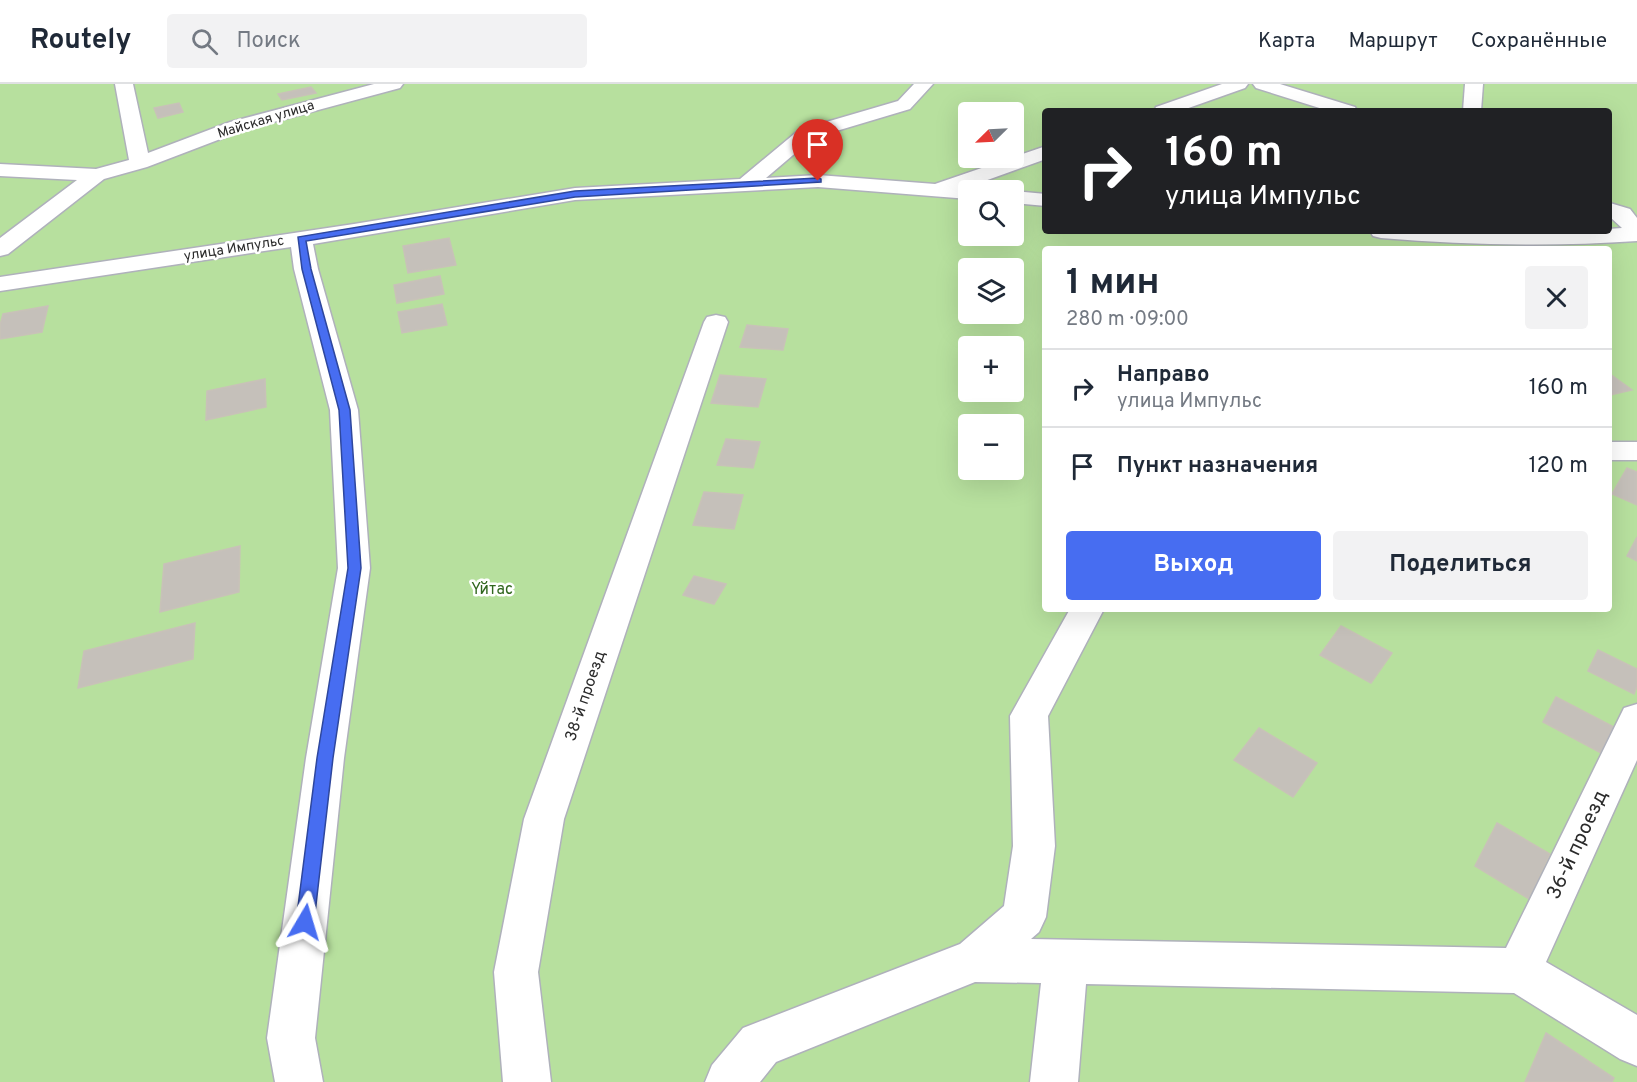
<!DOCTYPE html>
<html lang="ru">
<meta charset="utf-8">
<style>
body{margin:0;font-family:Overpass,sans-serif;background:#f2f2f3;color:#1f2937;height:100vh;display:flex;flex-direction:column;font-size:22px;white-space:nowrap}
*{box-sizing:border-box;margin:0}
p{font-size:20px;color:#747a83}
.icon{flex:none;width:33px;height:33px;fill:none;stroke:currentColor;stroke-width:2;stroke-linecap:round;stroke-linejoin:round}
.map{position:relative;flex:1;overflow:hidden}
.panel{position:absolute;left:1042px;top:162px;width:570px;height:366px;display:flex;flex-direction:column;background:#fff;border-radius:6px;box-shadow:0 6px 24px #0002}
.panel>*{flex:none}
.top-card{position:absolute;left:1042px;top:24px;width:570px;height:126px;border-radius:6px;box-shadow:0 6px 24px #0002;background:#202124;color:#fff;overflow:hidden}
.needle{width:39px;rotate:246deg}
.tools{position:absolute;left:958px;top:18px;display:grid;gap:12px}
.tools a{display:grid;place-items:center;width:66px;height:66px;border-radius:6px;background:#fff;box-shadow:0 6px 24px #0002;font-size:30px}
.pin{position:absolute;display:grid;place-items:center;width:51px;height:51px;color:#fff;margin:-62px -26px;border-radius:50% 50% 50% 0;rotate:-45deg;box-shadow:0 0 6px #0007}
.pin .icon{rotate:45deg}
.me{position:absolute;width:66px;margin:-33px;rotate:7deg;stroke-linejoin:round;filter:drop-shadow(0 0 4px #0008)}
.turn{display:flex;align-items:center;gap:21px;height:126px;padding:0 24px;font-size:27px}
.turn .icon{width:78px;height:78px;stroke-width:2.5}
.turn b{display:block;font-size:42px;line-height:51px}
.round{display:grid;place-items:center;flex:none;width:63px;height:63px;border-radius:6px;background:#f2f2f3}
.head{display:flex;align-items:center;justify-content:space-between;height:102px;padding:0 24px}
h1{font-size:36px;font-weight:700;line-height:45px}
.action{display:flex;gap:12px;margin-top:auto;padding:12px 24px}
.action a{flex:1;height:69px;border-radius:6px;background:#476df1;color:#fff;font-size:24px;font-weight:700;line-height:69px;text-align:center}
.action a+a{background:#f2f2f3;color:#1f2937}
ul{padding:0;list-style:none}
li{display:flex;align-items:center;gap:18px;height:78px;padding:0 24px;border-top:2px solid #e0e1e3}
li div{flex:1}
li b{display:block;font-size:22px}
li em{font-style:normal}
header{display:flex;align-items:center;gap:36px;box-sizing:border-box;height:84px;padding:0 30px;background:#fff;border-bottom:2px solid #e0e1e3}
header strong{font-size:28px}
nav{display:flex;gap:33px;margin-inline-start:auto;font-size:21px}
.search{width:420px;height:54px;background:#f2f2f3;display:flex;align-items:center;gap:15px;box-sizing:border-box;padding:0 21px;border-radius:6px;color:#747a83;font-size:22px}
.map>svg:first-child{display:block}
</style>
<header>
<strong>Routely</strong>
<div class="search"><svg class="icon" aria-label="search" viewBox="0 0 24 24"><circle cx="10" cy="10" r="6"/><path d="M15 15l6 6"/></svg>Поиск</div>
<nav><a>Карта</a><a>Маршрут</a><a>Сохранённые</a></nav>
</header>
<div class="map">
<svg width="1637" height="998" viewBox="0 0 1637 998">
<rect width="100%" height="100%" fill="#ece6df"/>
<path fill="#b7e09e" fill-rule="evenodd" d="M 0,0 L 1637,0 L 1637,998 L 0,998 ZM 1046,27 L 1610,27 L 1610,147 L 1046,147 ZM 969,28 L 1014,28 L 1014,74 L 969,74 ZM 969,106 L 1014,106 L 1014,152 L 969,152 ZM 1046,165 L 1610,165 L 1610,525 L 1046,525 ZM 969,184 L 1014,184 L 1014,230 L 969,230 ZM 969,262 L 1014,262 L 1014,308 L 969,308 ZM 969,340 L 1014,340 L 1014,386 L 969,386 Z"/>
<g fill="#c5c0ba" stroke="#c8c2b8" stroke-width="1.5">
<polygon points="311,3 316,9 282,16 278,10"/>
<polygon points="179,19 183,28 158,34 154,24"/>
<polygon points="449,154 456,181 408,189 403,162"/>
<polygon points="440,192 444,210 397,219 394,201"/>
<polygon points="442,220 447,241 402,249 398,228"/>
<polygon points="48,222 42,248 0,255 0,241 3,230"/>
<polygon points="747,241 788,245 783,266 740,263"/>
<polygon points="1610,290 1632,306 1610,311"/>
<polygon points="720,291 766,295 758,323 711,319"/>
<polygon points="265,295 266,323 206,336 207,307"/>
<polygon points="726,355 760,358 753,384 717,381"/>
<polygon points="1627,384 1637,388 1637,421 1612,410"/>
<polygon points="704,408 743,411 734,445 693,441"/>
<polygon points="1637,453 1637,477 1627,472"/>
<polygon points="240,462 239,508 160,528 164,480"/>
<polygon points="694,492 726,500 714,520 683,511"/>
<polygon points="195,539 193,575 78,604 84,567"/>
<polygon points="1341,542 1392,569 1371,599 1320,571"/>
<polygon points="1598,566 1637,585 1637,602 1634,610 1588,587"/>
<polygon points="1556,613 1614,643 1601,669 1543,638"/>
<polygon points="1259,644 1317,679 1293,713 1234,676"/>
<polygon points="1497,739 1550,770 1529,815 1475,782"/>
<polygon points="1546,949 1614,994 1612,998 1525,998"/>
</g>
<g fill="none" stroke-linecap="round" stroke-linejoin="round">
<defs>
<g id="minor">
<polygon points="115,0 133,0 148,69 230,38 374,0 403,0 400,4 244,46 147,83 104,95 8,170 0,172 0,154 77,96 0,92 0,80 96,85 129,76"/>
<polygon points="914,0 933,0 910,25 813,54 766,94 818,91 935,100 1046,62 1046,75 968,103 978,106 969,106 969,115 818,103 575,116 313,160 318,185 358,326 370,484 344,674 315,954 323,998 275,998 267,954 306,674 338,484 330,326 294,185 291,163 0,207 0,193 354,140 575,104 740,95 799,46 898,17"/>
<polygon points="1222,0 1248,0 1245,4 1180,27 1154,27 1156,23"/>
<polygon points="1253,0 1280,0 1355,23 1357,27 1329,27 1256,4"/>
<polygon points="1465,0 1483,0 1481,27 1463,27"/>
<polygon points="1014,107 1046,110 1046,122 1014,119"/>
<path d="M 1610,119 L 1630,125 L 1637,134 L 1637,157 C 1551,163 1467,161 1381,154 L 1373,152 L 1370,147 C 1454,147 1541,151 1622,144 L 1610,133 Z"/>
<polygon points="716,231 725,233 728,238 564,735 538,888 551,998 503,998 494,888 524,735 704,238 707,233"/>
<rect x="1610" y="358" width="27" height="18"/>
<polygon points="1070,525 1104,525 1048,632 1055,762 1046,833 1039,848 1031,855 1506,864 1624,624 1637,620 1637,676 1546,878 1637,931 1637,982 1620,975 1514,909 1086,900 1078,998 1030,998 1041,899 975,898 776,978 760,998 705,998 712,981 743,944 960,860 1004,822 1013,762 1010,632"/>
</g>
</defs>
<use href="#minor" stroke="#afb1bb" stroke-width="3"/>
<use href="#minor" fill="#fff" fill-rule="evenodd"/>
</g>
<polygon fill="#476df1" stroke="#2e479d" stroke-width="1.5" points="818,94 821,95 821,98 575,113 306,157 311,185 350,326 361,484 333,674 314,838 312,844 305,846 299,844 296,838 317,674 348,484 339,326 302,185 298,153 575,107"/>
<g text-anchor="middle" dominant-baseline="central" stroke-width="5" stroke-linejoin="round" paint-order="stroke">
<g font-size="14" fill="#2b2b2b" stroke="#fff">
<text transform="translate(266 36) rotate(-17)">Майская улица</text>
<text transform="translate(234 165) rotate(-9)">улица Импульс</text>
</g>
<g font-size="16" fill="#30661e" stroke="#fff">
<text x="492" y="506">Үйтас</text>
</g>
<g font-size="16" fill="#2b2b2b" stroke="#fff">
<text transform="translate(586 612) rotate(-71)">38-й проезд</text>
</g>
<g font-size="20" fill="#2b2b2b" stroke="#fff">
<text transform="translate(1578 761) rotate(-65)">36-й проезд</text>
</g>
</g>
</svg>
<div class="tools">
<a><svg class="needle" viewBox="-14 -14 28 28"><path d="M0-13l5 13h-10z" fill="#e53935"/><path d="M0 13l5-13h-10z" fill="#747a83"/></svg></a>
<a><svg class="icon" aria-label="search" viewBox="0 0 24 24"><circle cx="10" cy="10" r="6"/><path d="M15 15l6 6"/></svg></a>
<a><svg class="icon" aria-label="layers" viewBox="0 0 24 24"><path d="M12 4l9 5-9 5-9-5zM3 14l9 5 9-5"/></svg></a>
<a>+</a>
<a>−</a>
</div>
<div class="pin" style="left:818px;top:97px;background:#d93025"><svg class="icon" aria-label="arrive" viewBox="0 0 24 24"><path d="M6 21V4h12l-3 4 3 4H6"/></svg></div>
<svg class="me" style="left:305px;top:838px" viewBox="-20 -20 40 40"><path d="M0-17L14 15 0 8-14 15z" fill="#476df1" stroke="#fff" stroke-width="4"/></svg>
<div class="top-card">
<div class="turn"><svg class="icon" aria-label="right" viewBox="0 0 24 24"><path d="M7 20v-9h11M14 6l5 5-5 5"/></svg><div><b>160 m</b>улица Импульс</div></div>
</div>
<section class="panel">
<div class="head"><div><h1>1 мин</h1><p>280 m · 09:00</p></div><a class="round"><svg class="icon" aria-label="close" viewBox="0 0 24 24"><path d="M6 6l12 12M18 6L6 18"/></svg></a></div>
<ul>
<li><svg class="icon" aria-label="right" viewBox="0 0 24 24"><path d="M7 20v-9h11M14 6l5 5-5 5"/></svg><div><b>Направо</b><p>улица Импульс</p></div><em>160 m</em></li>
<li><svg class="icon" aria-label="arrive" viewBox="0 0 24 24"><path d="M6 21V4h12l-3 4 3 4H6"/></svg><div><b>Пункт назначения</b></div><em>120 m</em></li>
</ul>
<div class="action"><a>Выход</a><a>Поделиться</a></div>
</section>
</div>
